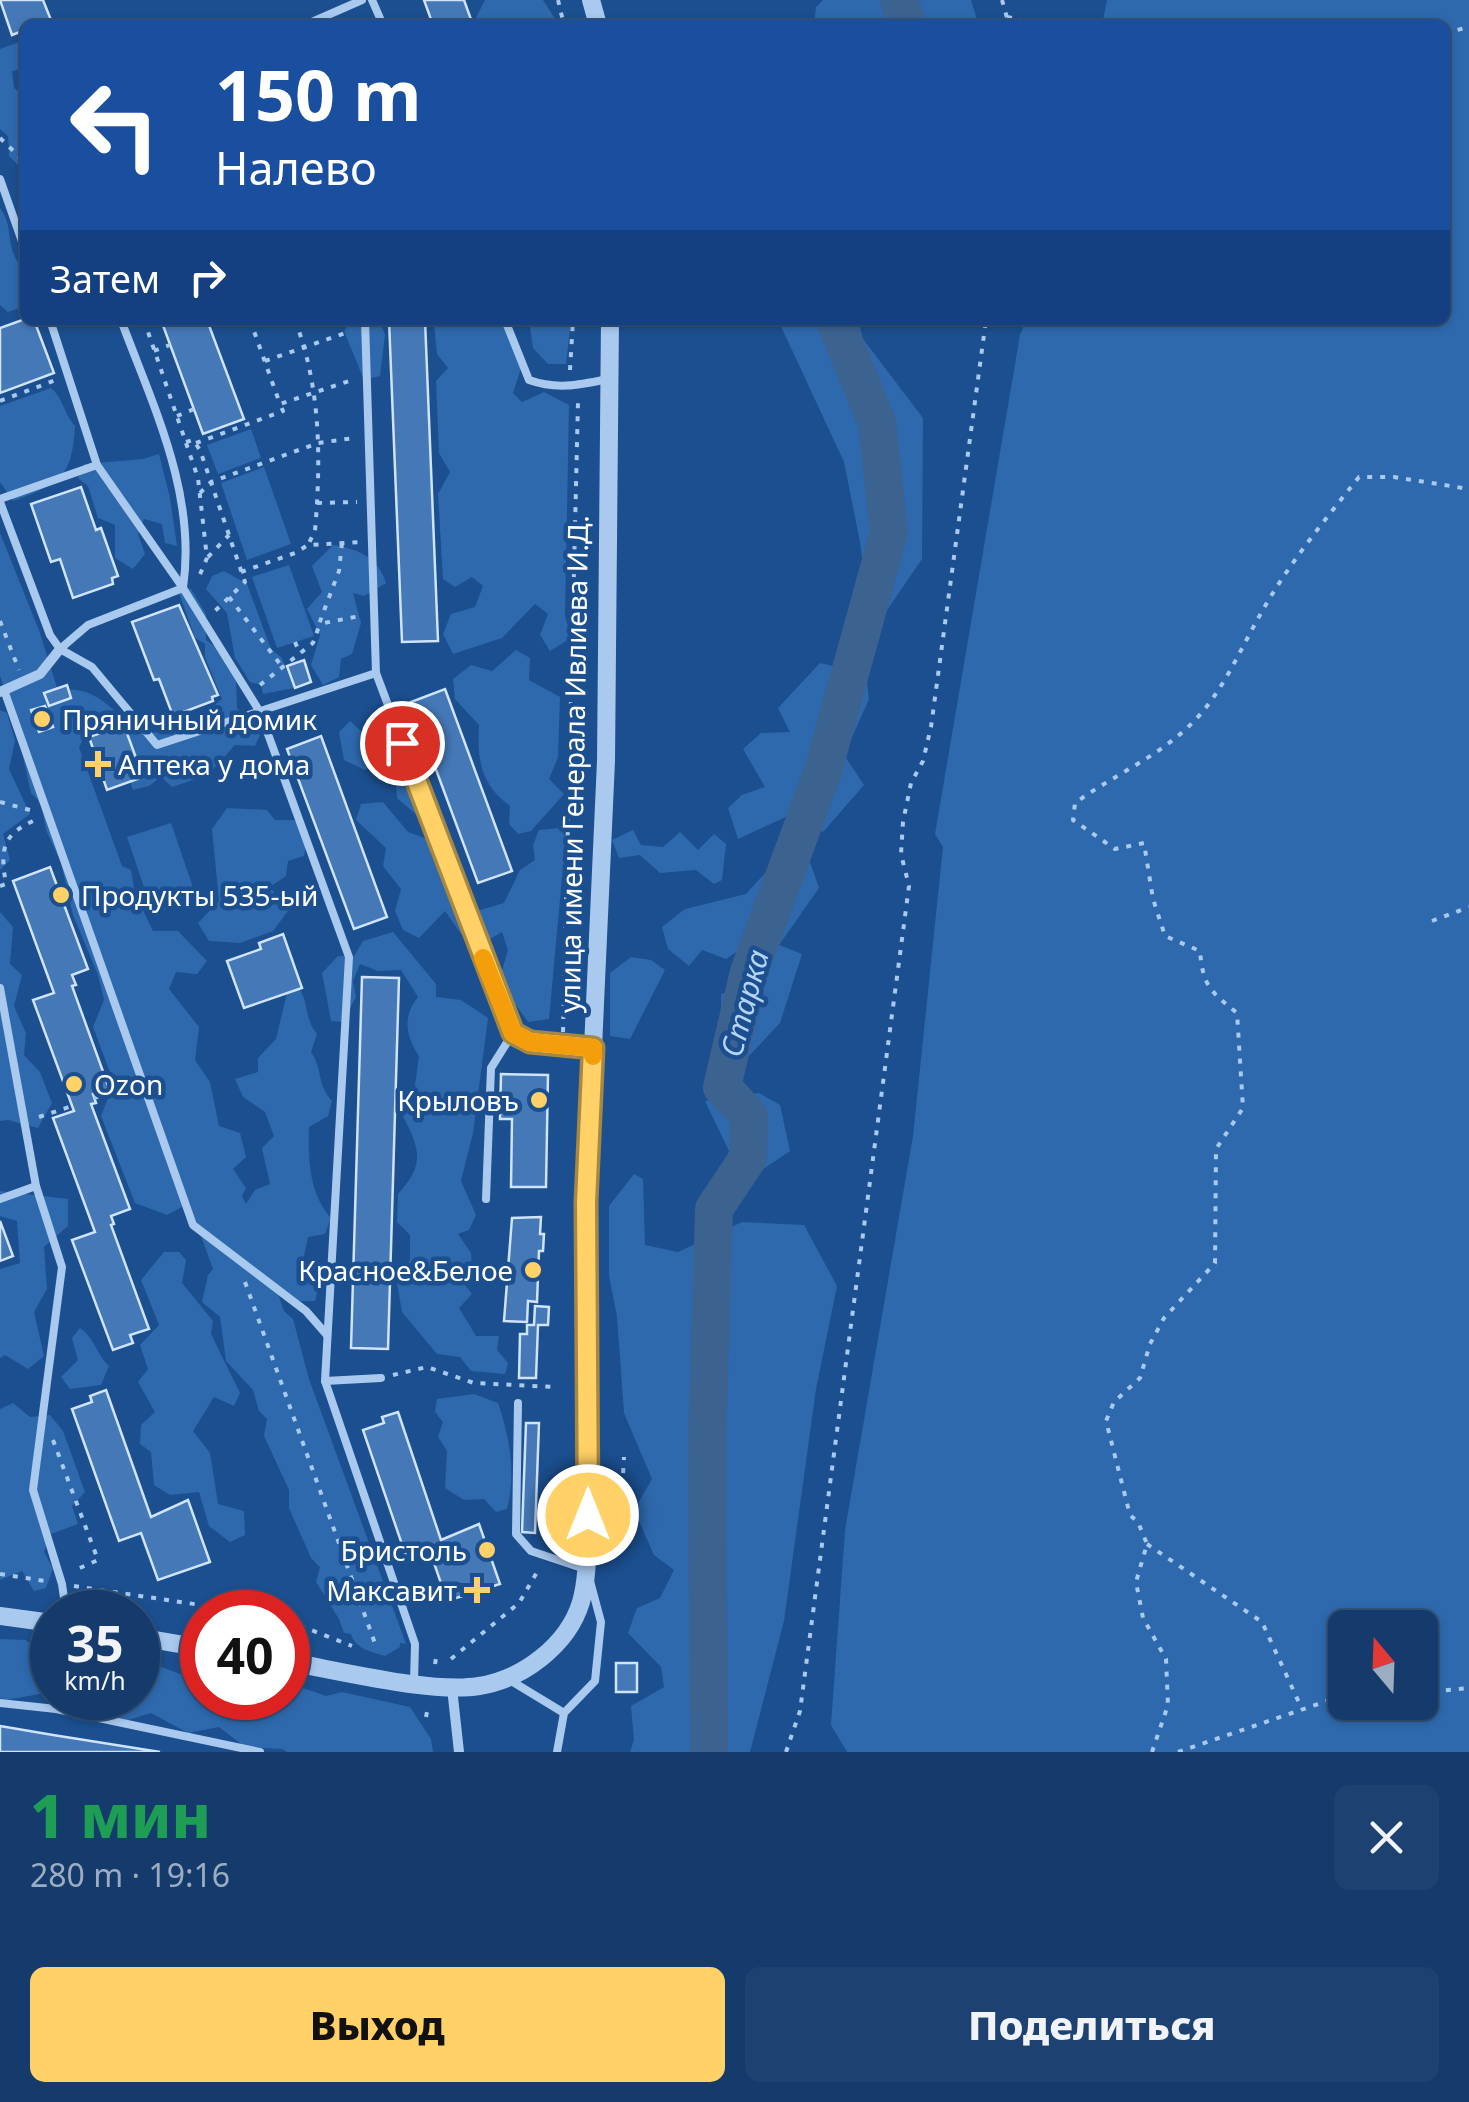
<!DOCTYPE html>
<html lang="ru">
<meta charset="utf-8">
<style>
body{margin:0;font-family:"Noto Sans",sans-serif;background:#1d4271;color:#f1f3f6;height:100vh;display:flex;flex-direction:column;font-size:38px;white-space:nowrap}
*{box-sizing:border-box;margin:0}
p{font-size:32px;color:#9dadc1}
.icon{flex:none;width:55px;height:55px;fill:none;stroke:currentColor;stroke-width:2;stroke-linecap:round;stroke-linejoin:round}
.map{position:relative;height:1752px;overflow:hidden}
.panel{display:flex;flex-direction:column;background:#143b6b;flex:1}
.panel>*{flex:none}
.guide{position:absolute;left:20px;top:20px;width:1430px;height:305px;border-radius:15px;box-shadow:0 2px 8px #0004,0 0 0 2px #33557e;background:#1a4fa0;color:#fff;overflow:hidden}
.needle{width:65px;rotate:341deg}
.fabs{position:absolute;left:1328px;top:1610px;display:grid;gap:20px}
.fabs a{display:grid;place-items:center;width:110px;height:110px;border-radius:15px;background:#143b6b;box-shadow:0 2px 8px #0004,0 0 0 2px #33557e;font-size:50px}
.speed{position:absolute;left:30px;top:1590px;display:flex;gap:20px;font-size:50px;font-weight:700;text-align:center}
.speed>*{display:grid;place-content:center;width:130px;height:130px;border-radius:50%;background:#143b6b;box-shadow:0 2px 8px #0004,0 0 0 2px #33557e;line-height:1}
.speed small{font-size:25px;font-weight:400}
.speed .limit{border:15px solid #d22;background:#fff;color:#111}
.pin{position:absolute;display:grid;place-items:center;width:85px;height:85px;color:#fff;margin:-42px;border:5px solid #fff;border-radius:50%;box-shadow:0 2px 10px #0007}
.me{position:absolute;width:110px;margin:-55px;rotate:0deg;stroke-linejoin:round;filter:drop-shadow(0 0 8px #0008)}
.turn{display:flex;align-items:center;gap:35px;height:210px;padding:0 30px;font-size:45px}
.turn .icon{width:130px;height:130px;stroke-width:2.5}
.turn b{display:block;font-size:70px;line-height:85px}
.then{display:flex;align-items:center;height:95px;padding:0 30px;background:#0003;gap:20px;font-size:38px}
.round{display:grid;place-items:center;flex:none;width:105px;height:105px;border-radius:15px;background:#1d4271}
.head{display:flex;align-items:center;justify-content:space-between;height:170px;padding:0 30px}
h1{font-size:60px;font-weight:800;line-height:75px;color:#1e9e55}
.action{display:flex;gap:20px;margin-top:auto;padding:20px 30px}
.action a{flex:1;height:115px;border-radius:15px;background:#ffd166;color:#111;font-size:40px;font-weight:800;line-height:115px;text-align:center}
.action a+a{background:#1d4271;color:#f1f3f6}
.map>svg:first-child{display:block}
</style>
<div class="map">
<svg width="1469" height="1752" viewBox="0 0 1469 1752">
<rect width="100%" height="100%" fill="#1b4f8f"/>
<g fill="#2e69ad" fill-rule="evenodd">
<polygon points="485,0 543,0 559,25 479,25 476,18"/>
<polygon points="823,0 971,0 978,23 814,25 816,7"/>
<path d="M 1107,0 L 1469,0 L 1469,1752 L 847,1752 L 831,1725 L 845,1530 L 913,1136 L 943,847 L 935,834 L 1020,335 L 1026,320 L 1445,320 L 1445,25 L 1102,25 ZM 1345,1628 L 1420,1628 L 1420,1702 L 1345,1702 Z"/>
<polygon points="25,40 25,68 12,71 14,88 25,96 25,172 9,156 8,136 0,129 0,49"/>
<path d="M 0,208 C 16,230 2,245 25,272 L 25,306 L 8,312 L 0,305 Z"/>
<polygon points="351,320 380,320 385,335 380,376 364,380 344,331"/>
<polygon points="440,320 508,320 523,362 513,393 522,402 544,392 569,405 565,615 571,638 550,651 540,635 548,614 535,604 502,638 453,654 443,634 451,614 475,607 483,586 472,577 455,587 443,579 438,494 450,472 439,453 436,381 448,368 437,354 434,324"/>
<polygon points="529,320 571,320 566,364 548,364 533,348"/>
<polygon points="778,320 858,320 863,339 923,418 922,559 872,632 860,542 844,462"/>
<path d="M 51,388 C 62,396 64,414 75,426 C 72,479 59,484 13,501 L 0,482 L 0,406 Z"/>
<polygon points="251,429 261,458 218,474 207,445"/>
<polygon points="159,454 170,498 177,546 165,543 162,524 144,519 138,534 145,554 133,569 115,558 115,525 98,518 88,486 78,478 84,464 143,459"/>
<polygon points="264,467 291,544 247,560 221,483"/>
<path d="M 0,533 L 40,633 L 58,691 C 82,686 96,695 114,710 L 107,727 L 87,732 L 79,747 L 122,866 L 131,870 L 135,894 L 153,931 L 178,931 L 207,961 L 197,974 L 176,972 L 169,989 L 199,1027 L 195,1060 L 210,1082 L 219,1126 L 240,1133 L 246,1157 L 233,1169 L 246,1188 L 242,1196 L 246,1204 L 255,1190 L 270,1184 L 262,1148 L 274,1136 L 265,1112 L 243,1097 L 235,1079 L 258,1072 L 258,1058 L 276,1039 L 288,989 L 297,985 C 310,1003 303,1016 317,1034 L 311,1052 C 324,1072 316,1083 332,1101 L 328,1116 L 309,1127 C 308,1160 309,1193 331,1218 L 325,1234 L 308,1237 L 303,1261 L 318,1289 L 315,1301 L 300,1301 L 274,1282 L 284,1311 L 293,1319 L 309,1379 L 406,1644 L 400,1643 L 400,1647 L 385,1656 C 372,1652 355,1649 351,1634 L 344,1633 L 339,1619 L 316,1582 L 320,1567 L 311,1558 L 289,1508 L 289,1490 L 264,1436 L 267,1419 L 259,1411 L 253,1390 L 226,1361 L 220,1317 L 202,1302 L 208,1275 L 213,1269 L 189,1203 L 167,1215 L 135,1203 L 101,1116 L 114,1083 L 93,1027 L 104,1000 L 98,975 L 73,915 L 61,863 L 46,830 L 41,803 L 31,793 L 21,748 L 23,742 L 0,676 Z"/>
<path d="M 333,545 C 358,549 378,557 386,583 L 364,596 L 353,593 L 361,623 L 352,654 L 341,659 L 339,677 L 323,685 L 311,665 L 320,635 L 307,609 L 322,592 L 312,566 Z"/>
<polygon points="289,565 314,636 277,648 252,577"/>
<polygon points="224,571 247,584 271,649 282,658 294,688 263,694 261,685 250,682 235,658 227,613 206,589 212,576"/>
<polygon points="177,587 191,589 206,614 206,640 217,648 236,681 237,708 260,735 255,746 235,745 208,775 172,787 161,777 149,786 133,790 122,758 120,718 127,716 144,734 178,729 193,731 200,717 222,699 205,657 205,644 195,638"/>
<path d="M 516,650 L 530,658 L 529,680 L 560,697 L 558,757 L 549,779 L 564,794 L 531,831 L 518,834 L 509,824 L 510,806 C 480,784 477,759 479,725 L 455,699 L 453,679 L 471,665 L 492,671 Z"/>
<polygon points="820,663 866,674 869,699 844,755 864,785 823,832 790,815 738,839 728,808 742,795 765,787 743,749 761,733 790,732 778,708"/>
<polygon points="0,710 7,713 15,741 9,769 30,814 3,834 10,860 0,870"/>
<polygon points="370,717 383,719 389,740 411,757 412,778 429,790 434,804 419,817 397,798 395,774 379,762 365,770 344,760 339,732 350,721 361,731"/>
<polygon points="383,802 408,832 444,845 450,886 480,910 504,903 520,870 535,860 533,845 539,830 560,828 570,845 563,867 549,1019 528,1022 499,981 508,950 502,932 487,941 461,934 445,911 419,938 403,930 395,911 401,889 383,866 386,848 356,820 361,804"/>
<polygon points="227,808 267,810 275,820 294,820 308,836 304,856 288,861 286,876 270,887 288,911 273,931 240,943 209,941 198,923 219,901 212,829"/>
<polygon points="171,823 197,899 153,914 127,837"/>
<polygon points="633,830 641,845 663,847 680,832 698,850 714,834 726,844 722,880 714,884 696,870 660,873 640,855 619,858 612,840"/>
<polygon points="810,862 819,888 779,945 802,954 780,1023 748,1057 721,1058 721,994 737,988 744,947 726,959 702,950 689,966 668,949 662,927 685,909 746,894 768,870 794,876"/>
<polygon points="0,912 13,927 10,964 22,975 14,1006 26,1033 24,1055 40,1072 52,1103 38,1128 8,1120 0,1121"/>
<path d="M 393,932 L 436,984 L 436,997 L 461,1000 L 488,1018 L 473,1133 L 461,1181 L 476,1215 L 469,1230 L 458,1234 L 471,1253 L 472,1269 L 462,1281 L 472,1294 L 459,1308 L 476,1336 L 499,1336 L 497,1350 L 508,1363 L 505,1374 L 471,1371 L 460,1357 L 437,1354 L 402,1312 L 396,1277 L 410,1260 L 410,1235 L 397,1222 L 398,1194 C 429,1160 417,1145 399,1108 L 414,1093 L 419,1056 C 406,1037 402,1016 418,997 L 401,970 L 378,971 L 360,964 L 353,981 L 356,997 L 343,1022 L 331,1021 L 322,973 L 338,956 L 354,956 L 363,941 Z"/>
<polygon points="631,957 651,960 665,970 630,1039 610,1036 610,973"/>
<polygon points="759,1093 780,1105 790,1151 744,1182 715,1190 729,1151 705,1101"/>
<polygon points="634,1174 643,1179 645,1245 678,1252 742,1222 804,1225 837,1286 816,1389 784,1621 750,1752 630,1752 634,1740 631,1706 664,1687 661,1667 628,1633 637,1608 660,1598 674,1570 654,1555 634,1510 652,1479 624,1413 617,1316 609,1276 609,1206"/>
<polygon points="0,1191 68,1199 68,1226 44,1247 47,1289 34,1312 44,1356 28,1369 5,1355 0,1358 0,1269 20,1263 17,1221 0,1216"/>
<polygon points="164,1252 179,1252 186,1260 182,1283 213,1321 211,1334 240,1393 234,1406 214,1397 193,1431 210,1453 218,1504 244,1511 245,1535 230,1542 209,1526 199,1492 170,1495 154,1485 151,1452 140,1444 141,1425 155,1412 138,1382 148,1369 140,1345 159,1325 141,1280"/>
<path d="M 80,1328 C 95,1338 96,1354 109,1366 L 101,1385 L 70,1389 L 61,1377 L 78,1360 L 72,1338 Z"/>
<path d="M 474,1394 L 498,1403 C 510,1438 516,1473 507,1509 L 496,1512 L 484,1499 L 464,1500 L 445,1488 L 447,1451 L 438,1437 L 443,1422 L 435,1412 L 437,1399 Z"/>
<polygon points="13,1403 30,1417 50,1415 63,1431 85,1492 72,1506 78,1524 51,1534 44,1552 53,1569 46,1588 34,1591 22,1571 0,1580 0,1409"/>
<polygon points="0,1639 26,1640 52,1664 51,1692 6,1700 0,1698"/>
<path d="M 138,1662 C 161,1662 179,1679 202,1677 L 202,1698 L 288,1698 L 288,1687 L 297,1686 L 326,1696 L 342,1692 L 410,1707 L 431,1739 L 433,1752 L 287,1752 L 282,1749 L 245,1747 L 219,1727 L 188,1733 L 151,1713 L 115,1724 L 101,1706 L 71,1702 L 69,1698 L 138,1698 Z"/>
</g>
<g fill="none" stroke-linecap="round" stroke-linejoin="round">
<g stroke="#3c6290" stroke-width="38">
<polyline points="899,0 908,25"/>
<polyline points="709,1752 707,1444 714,1209 748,1158 749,1116 722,1087 749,972 823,771 889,532 877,423 835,320"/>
</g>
</g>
<g fill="#4478b7" stroke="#cfe3fa" stroke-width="2.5">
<polygon points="0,0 43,0 51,20 25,25 25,30 12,35"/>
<polygon points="424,0 464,0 473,25 433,25"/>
<polygon points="25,319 34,320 54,373 0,393 0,328"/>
<polygon points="161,320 207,320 244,419 203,434"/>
<polygon points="389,320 425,320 438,641 402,642"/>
<polygon points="81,487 96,530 101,528 118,576 112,578 113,584 73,598 60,559 51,562 31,504"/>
<polygon points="179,605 218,695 212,697 213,701 173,716 159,679 154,680 132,622"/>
<polygon points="304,660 311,682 295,688 287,666"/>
<polygon points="67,685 71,698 49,706 44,693"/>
<polygon points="445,689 512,871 478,883 411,702"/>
<polygon points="45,706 53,727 39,732 31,710"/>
<polygon points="124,725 143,777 107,790 89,737"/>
<polygon points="321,736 387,917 354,929 287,749"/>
<polygon points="50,867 88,969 72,975 76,985 72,986 109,1088 93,1094 96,1103 91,1104 130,1209 111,1216 114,1224 111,1225 149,1329 130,1335 133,1343 113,1350 72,1240 95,1232 53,1118 74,1111 33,1000 54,993 13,881"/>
<polygon points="283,934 302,988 244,1008 227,961 261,949 259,943"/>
<polygon points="362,977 399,978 388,1349 351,1348"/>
<polygon points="501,1074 548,1075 546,1187 511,1187 512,1119 500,1119"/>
<polygon points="541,1217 540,1234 544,1234 543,1251 539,1251 537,1302 528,1301 527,1322 504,1321 512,1218"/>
<polygon points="0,1221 13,1256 0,1261"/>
<polygon points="535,1306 549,1307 548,1325 538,1325 536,1378 519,1378 520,1334 527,1334 527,1325 534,1325"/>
<polygon points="106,1390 151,1517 188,1500 210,1562 158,1580 141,1533 119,1541 72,1409 92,1402 90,1396"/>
<polygon points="398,1412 441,1540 479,1524 500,1584 447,1601 431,1554 408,1562 363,1430 384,1423 382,1417"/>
<polygon points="526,1423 539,1423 535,1533 522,1532"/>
<rect x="616" y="1663" width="21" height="29"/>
<polygon points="0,1726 53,1735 160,1752 0,1752"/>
</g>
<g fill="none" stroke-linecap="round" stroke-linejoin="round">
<g stroke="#a9c9ee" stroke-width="4" stroke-dasharray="5 8" stroke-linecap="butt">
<polyline points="558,0 564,25"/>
<polyline points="1002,0 1009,25"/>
<polyline points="1007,17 1045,25"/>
<polyline points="1445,33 1469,27"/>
<polyline points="0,138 25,162"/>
<polyline points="144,320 198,478 207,558 198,579"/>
<polyline points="250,320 280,404 352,380"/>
<path d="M 295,320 C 321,388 321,459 315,531 L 308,545"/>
<polyline points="154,351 170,345"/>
<polyline points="265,361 351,331"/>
<polyline points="570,370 573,320"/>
<polyline points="0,401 56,380"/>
<polyline points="177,416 194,409"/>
<polyline points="186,442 193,440 200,450 245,582 215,611"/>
<polyline points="196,443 283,411 280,404"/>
<polyline points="200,493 211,482 318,443 354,438"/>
<polyline points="317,503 357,502"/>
<polyline points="342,543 339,571 319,624 360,616"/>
<polyline points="208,557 229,535"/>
<polyline points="241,572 295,553 308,545 361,542"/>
<polyline points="229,597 283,668"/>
<polyline points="0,621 19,670"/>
<polyline points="295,642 300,654"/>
<polyline points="260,685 313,643 319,626"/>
<polyline points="0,802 30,810"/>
<path d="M 0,886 L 6,884 C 0,849 2,835 35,820"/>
<polyline points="1432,921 1469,907"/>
<polyline points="563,1032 578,402 576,398"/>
<polyline points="94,1098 127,1086"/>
<polyline points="39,1117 72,1106"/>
<polyline points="245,1282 377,1649"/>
<polyline points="393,1375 427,1367 474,1383 554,1387"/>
<polyline points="53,1440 98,1560 73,1571"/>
<polyline points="609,1526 620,1527 624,1457"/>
<polyline points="1147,1544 1262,1622 1302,1709"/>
<polyline points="0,1574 45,1581"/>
<polyline points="74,1586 247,1612"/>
<polyline points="288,1621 352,1646"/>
<polyline points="451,1659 519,1603 540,1567"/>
<polyline points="435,1664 436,1658"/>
<polyline points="1420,1693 1469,1688"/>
<polyline points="426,1717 427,1712"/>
<polyline points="786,1752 800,1711 909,886 901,854 903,822 911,783 923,761 931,727 986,320"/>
<path d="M 1152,1752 L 1168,1705 L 1166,1659 L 1143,1618 L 1136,1582 L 1147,1544 L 1138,1522 L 1130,1515 L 1106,1421 L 1114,1402 L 1140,1378 L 1150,1344 L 1164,1318 L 1215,1263 L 1216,1149 L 1243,1108 L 1237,1013 C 1210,991 1203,986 1200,951 L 1165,936 L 1153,899 L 1144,843 L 1115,849 L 1073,820 L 1075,803 C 1115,774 1161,756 1195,720 C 1223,691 1240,650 1260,615 C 1287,566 1324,521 1359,477 L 1394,477 L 1469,489"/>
<polyline points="1178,1752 1327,1701 1345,1699"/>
</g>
<g stroke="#a9c9ee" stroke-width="8">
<polyline points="372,0 383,25"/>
<polyline points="305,25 362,0"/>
<polyline points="0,179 25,250"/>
<polyline points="50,320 97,465 183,588 260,712 349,957 325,1381 415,1644 414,1682"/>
<path d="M 365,320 L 376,673 L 508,1024 C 524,1050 565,1047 592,1048"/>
<path d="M 505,320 L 529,380 C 557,390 579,385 608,379"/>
<polyline points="0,499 97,465"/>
<polyline points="0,502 50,635 60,649 92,667 157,745 376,673"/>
<path d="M 60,649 L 88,625 L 183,588 C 197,494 153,406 121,320"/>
<polyline points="4,690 193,1225 306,1311 327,1335"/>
<polyline points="0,988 36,1186 62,1267 33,1490 62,1584 66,1612"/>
<polyline points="0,1199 36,1186"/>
<polyline points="486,1199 491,1068 513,1033"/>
<polyline points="325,1381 381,1378"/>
<polyline points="518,1403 516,1534 531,1551 585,1569"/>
<polyline points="508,1679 564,1713"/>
<polyline points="0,1703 56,1709 260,1752"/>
<polyline points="557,1752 564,1713 595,1681 601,1622 590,1581"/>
</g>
<g stroke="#a9c9ee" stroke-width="10">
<polyline points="0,692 40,674 60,649"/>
<polyline points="452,1688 459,1752"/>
</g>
<g stroke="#a9c9ee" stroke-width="18">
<polyline points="591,0 598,25"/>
<polyline points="0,1616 52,1623"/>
<polyline points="138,1637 202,1648"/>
<path d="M 288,1662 C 338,1670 431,1694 479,1686 C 523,1679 568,1645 581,1602 C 588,1577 587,1550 588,1525 L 586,1202 L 606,761 L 610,320"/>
</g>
</g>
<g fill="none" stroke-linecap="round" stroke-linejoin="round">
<defs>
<polyline id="route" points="402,743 513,1033 530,1042 593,1048 586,1202 588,1515"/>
</defs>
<use href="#route" stroke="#a68842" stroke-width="25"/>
<use href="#route" stroke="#ffd166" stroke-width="18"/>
<polyline stroke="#f59e0b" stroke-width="18" points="483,958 513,1033 530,1042 593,1048 593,1056"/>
</g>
<g fill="#ffd166" stroke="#1b4f8f" stroke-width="4">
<circle cx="42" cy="719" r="10"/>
<path d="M93 749h10v10h10v10h-10v10h-10v-10h-10v-10h10z"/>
<circle cx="61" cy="895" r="10"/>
<circle cx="74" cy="1084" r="10"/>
<circle cx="539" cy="1100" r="10"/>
<circle cx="533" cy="1270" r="10"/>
<circle cx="487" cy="1550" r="10"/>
<path d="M472 1575h10v10h10v10h-10v10h-10v-10h-10v-10h10z"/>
</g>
<g text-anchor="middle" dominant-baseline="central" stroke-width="9" stroke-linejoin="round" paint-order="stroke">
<g font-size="28" fill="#fff" stroke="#1b4f8f" text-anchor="start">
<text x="62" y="719">Пряничный домик</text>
<text x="118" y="764">Аптека у дома</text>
<text x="81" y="895">Продукты 535-ый</text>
<text x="94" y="1084">Ozon</text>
<text x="519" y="1100" text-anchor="end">Крыловъ</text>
<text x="513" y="1270" text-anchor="end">Красное&amp;Белое</text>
<text x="467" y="1550" text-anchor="end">Бристоль</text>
<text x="457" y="1590" text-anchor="end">Максавит</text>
</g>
<g font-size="28" fill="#fff" stroke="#1b4f8f">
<text transform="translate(573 764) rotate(-89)">улица имени Генерала Ивлиева И.Д.</text>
</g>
<g font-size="30" font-style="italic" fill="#b5d3f5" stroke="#1b4f8f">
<text transform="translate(744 1003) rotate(-75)">Старка</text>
</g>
</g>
</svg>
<div class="fabs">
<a><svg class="needle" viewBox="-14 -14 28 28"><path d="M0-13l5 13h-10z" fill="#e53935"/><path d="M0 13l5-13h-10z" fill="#9dadc1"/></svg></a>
</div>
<div class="speed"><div>35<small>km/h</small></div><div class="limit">40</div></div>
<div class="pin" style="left:402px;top:743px;background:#d93025"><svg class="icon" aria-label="arrive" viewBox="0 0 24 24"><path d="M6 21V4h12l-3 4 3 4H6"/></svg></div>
<svg class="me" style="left:588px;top:1515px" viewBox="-20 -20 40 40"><circle r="17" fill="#ffd166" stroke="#fff" stroke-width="3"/><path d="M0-11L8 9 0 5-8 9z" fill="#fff"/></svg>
<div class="guide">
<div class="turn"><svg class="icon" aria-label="left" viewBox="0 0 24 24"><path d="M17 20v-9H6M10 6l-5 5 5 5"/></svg><div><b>150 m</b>Налево</div></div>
<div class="then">Затем<svg class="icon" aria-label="right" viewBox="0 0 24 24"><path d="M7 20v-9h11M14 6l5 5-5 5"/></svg></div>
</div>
</div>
<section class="panel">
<div class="head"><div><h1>1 мин</h1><p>280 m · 19:16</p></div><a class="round"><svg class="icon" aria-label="close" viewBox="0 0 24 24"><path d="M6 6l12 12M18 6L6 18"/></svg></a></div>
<div class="action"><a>Выход</a><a>Поделиться</a></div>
</section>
